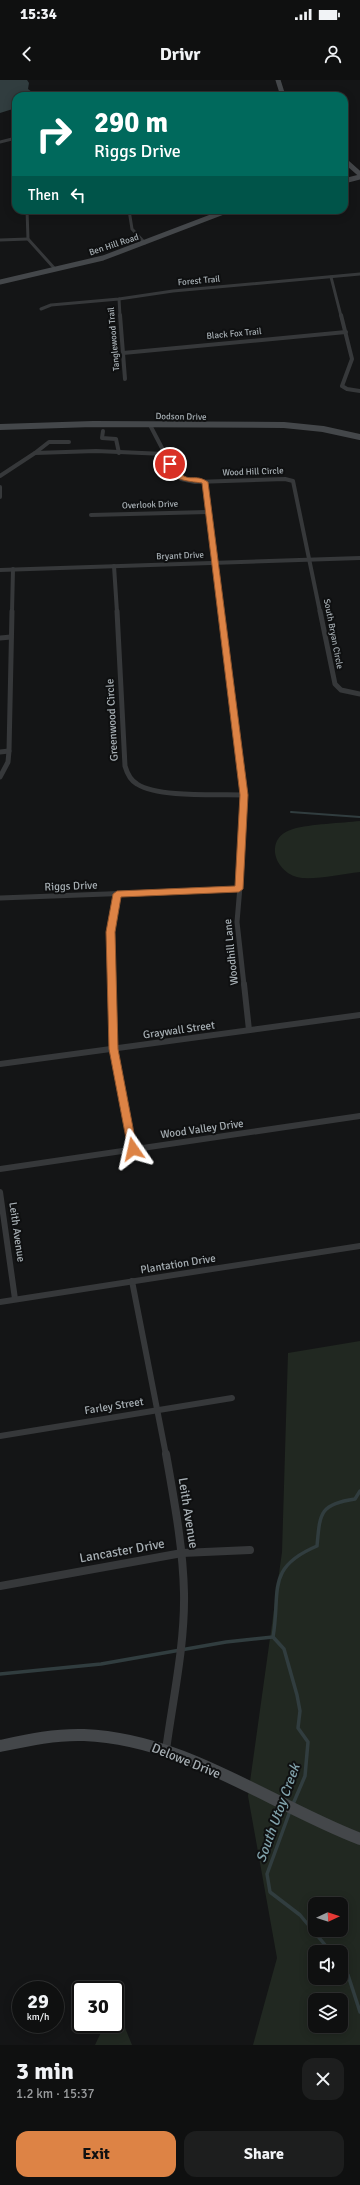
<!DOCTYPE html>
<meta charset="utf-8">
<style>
body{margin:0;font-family:Signika,sans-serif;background:#1d1e1e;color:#f1f3f6;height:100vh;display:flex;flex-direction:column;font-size:15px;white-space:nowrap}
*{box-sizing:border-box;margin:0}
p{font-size:13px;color:#9b9d9f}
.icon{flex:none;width:22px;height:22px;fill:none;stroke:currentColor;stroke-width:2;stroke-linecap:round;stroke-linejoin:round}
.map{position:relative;height:1965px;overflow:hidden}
.side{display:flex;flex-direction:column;background:#0f1010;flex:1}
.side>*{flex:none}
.hud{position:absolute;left:12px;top:12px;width:336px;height:122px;border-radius:12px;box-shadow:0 2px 10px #0003,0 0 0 1px #2f3030;background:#00695c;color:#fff;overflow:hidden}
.needle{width:26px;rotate:86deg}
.controls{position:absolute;left:308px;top:1817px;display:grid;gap:8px}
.controls a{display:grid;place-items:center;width:40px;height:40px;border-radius:8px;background:#0f1010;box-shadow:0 2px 10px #0003,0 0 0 1px #2f3030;font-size:20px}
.speed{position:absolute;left:12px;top:1901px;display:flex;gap:8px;font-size:20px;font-weight:700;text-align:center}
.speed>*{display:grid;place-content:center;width:52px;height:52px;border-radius:50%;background:#0f1010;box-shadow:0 2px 10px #0003,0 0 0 1px #2f3030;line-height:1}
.speed small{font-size:10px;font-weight:400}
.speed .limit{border:2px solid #111;border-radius:6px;background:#fff;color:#111}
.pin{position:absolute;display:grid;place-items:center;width:34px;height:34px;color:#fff;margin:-17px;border:2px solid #fff;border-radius:50%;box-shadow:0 1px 4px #0007}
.me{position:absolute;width:44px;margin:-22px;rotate:349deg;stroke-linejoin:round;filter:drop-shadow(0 0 3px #0008)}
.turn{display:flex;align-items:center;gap:14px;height:84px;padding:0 16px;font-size:18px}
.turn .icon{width:52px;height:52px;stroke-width:2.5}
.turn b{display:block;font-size:28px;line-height:34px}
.then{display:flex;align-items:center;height:38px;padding:0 16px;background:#0003;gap:8px;font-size:15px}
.round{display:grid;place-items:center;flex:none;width:42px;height:42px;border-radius:12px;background:#1d1e1e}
.head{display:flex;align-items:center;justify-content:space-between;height:68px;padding:0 16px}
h1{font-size:24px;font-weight:800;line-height:30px}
.button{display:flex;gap:8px;margin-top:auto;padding:8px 16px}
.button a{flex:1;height:46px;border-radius:12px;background:#dd8345;color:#111;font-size:16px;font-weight:800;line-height:46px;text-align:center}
.button a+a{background:#1d1e1e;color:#f1f3f6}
.status{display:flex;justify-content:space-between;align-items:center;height:28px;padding:0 20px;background:#0f1010;direction:ltr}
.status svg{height:11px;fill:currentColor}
header{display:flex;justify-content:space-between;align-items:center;height:52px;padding:0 16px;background:#0f1010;font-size:18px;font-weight:800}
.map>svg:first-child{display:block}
</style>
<div class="status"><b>15:34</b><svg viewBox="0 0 49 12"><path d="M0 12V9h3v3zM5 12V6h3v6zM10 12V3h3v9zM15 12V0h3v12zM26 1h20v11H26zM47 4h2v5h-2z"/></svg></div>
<header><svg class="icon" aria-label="back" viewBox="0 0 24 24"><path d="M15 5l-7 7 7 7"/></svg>Drivr<svg class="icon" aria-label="person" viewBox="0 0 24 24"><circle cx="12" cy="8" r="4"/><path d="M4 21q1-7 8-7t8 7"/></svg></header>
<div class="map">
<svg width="360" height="1965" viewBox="0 0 360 1965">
<rect width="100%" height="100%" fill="#141516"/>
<g fill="#212821" fill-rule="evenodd">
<path d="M 360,741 L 360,792 C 342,794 321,799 302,798 C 275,795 262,758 293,749 C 310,744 342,743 360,741 Z"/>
<path d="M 360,1261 L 360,1965 L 253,1965 L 277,1878 L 248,1716 L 282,1472 L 288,1273 ZM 315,1824 L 341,1824 L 341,1850 L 315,1850 ZM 315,1872 L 341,1872 L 341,1898 L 315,1898 ZM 315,1920 L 341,1920 L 341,1946 L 315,1946 Z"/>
<polygon points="115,1923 132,1965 95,1965 105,1944 115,1944"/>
</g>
<polygon fill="#313d3f" points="0,0 27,0 29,3 28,9 36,15 42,16 16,16 16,28 0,33"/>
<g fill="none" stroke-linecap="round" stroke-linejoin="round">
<polyline stroke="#313d3f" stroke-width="2" points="291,732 360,737"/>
<g stroke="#313d3f" stroke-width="3.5">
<polyline points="273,1557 284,1569 297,1615 300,1631 298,1648 308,1662 305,1696 293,1724"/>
<path d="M 273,1557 C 281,1511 265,1488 317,1466 C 320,1434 319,1424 355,1419 L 360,1411"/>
<polyline points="0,1594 101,1584 226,1562 273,1557"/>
<polyline points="290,1731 267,1794 270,1812 300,1835 331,1872"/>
<polyline points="341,1886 348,1895 360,1932"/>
</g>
<g stroke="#36383a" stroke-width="3">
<polyline points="0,62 16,58"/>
<polyline points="27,130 28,159 55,189"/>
<polyline points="129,130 132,149 145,163"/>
<polyline points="0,160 28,159"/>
<polyline points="331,197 341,236"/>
<polyline points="119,219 120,236"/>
<polyline points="41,229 51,225 119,219 173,211 360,194"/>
</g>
<g stroke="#36383a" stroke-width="4">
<polyline points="120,235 125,299"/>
<polyline points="341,235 352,279 342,306 347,309 360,311"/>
<polyline points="123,273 346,252"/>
<polyline points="150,345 176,395 181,399 195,402 285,399 293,401 320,532"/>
<polyline points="103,351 102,358 116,359 119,373"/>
<polyline points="35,373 49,362 69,362"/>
<polyline points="0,396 35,373 96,371 165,374"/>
<polyline points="204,402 221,532"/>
<polyline points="0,407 0,417"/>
<polyline points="91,435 208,432"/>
<polyline points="114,486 117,532"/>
<polyline points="0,490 360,478"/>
<polyline points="12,532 13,489"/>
</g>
<g stroke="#36383a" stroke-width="5">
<path d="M 117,531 L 125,686 C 127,693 130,700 137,704 C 159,718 217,714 244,715"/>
<polyline points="221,531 244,715 242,783 237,842 244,905"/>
<polyline points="320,531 335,604 341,610 360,614"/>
<polyline points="0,558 11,557"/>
<polyline points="0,672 9,671"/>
<polyline points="0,697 8,682 9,671 12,531"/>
<polyline points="0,818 239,809"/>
<polyline points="112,905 111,852 117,814"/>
</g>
<g stroke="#36383a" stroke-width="6">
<polyline points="112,904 114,969 133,1069"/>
<polyline points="244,904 249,950"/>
<polyline points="0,984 360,935"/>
<polyline points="0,1089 360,1036"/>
<polyline points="0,1112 15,1219"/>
<polyline points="132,1201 166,1375"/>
<polyline points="0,1222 360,1166"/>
<polyline points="0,1356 232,1318"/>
</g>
<g stroke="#36383a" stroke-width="8">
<path d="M 166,1374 C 174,1420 183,1466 184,1513 C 185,1565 173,1618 166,1670"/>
<polyline points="0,1506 182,1473 250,1470"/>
</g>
<g stroke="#44474a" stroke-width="5">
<polyline points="278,0 283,16"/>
<polyline points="344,80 360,94"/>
<polyline points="344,101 360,97"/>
<polyline points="0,202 103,178 229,130"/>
</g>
<polyline stroke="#44474a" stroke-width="6" points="0,347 93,344 284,345 323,349 360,357"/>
<path stroke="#44474a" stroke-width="12" d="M 0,1666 C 28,1660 55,1654 84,1655 C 185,1659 269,1724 360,1759"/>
</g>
<path fill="#dd8345" stroke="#90552d" d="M 168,383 L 173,383 C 188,408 192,391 208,402 L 248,715 L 243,809 L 239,812 L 121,817 L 115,852 L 118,969 L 137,1069 L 133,1073 L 128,1069 L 109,969 L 106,852 L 113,814 L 117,811 L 235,806 L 240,715 L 202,403 C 188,401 168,401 168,383 Z"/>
<g text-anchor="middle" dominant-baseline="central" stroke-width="4" stroke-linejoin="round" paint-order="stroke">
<g font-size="9" fill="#a7afb4" stroke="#0f1011">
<text transform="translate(114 165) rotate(-18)">Ben Hill Road</text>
<text transform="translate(199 201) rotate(-5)">Forest Trail</text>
<text transform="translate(234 254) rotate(-5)">Black Fox Trail</text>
<text transform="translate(114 259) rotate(-95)">Tanglewood Trail</text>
<text transform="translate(181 337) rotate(1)">Dodson Drive</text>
<text transform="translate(253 392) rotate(-2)">Wood Hill Circle</text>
<text transform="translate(150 425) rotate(-2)">Overlook Drive</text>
<text transform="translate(180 476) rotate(-2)">Bryant Drive</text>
<text transform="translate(333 554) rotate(79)">South Bryan Circle</text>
</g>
<g font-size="11" fill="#a7afb4" stroke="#0f1011">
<text transform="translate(112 640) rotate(-93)">Greenwood Circle</text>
<text transform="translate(71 806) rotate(-2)">Riggs Drive</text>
<text transform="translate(231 872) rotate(-96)">Woodhill Lane</text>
<text transform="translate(179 950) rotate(-8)">Graywall Street</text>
<text transform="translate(202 1049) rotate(-8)">Wood Valley Drive</text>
<text transform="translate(17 1152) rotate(82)">Leith Avenue</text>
<text transform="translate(178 1184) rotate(-9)">Plantation Drive</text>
<text transform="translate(114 1326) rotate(-9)">Farley Street</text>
</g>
<g font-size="13" fill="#a7afb4" stroke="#0f1011">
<text transform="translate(188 1433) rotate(81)">Leith Avenue</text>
<text transform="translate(122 1471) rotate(-10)">Lancaster Drive</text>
<text transform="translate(186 1681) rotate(22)">Delowe Drive</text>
</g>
<g font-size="14" font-style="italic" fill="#82a3ac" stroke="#0f1011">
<text transform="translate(278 1733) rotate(-70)">South Utoy Creek</text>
</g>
</g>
</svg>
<div class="controls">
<a><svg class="needle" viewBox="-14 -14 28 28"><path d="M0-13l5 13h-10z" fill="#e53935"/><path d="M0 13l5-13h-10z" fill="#9b9d9f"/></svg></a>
<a><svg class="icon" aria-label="sound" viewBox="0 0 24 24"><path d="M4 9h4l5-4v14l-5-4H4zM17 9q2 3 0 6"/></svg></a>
<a><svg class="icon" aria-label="layers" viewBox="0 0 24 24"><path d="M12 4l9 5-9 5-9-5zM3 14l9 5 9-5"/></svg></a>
</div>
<div class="speed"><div>29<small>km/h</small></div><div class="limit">30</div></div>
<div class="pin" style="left:170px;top:384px;background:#d93025"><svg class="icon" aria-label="arrive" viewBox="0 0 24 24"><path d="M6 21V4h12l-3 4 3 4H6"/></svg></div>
<svg class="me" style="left:133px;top:1069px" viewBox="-20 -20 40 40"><path d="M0-17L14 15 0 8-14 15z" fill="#dd8345" stroke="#fff" stroke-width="4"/></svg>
<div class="hud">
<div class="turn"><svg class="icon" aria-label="right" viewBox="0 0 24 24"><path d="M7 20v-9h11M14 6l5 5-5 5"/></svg><div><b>290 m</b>Riggs Drive</div></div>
<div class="then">Then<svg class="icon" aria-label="left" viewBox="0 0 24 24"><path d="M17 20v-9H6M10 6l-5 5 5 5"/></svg></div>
</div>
</div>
<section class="side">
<div class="head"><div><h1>3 min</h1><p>1.2 km · 15:37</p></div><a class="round"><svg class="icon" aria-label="close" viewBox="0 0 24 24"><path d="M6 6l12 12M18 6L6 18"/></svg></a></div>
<div class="button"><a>Exit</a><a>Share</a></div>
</section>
